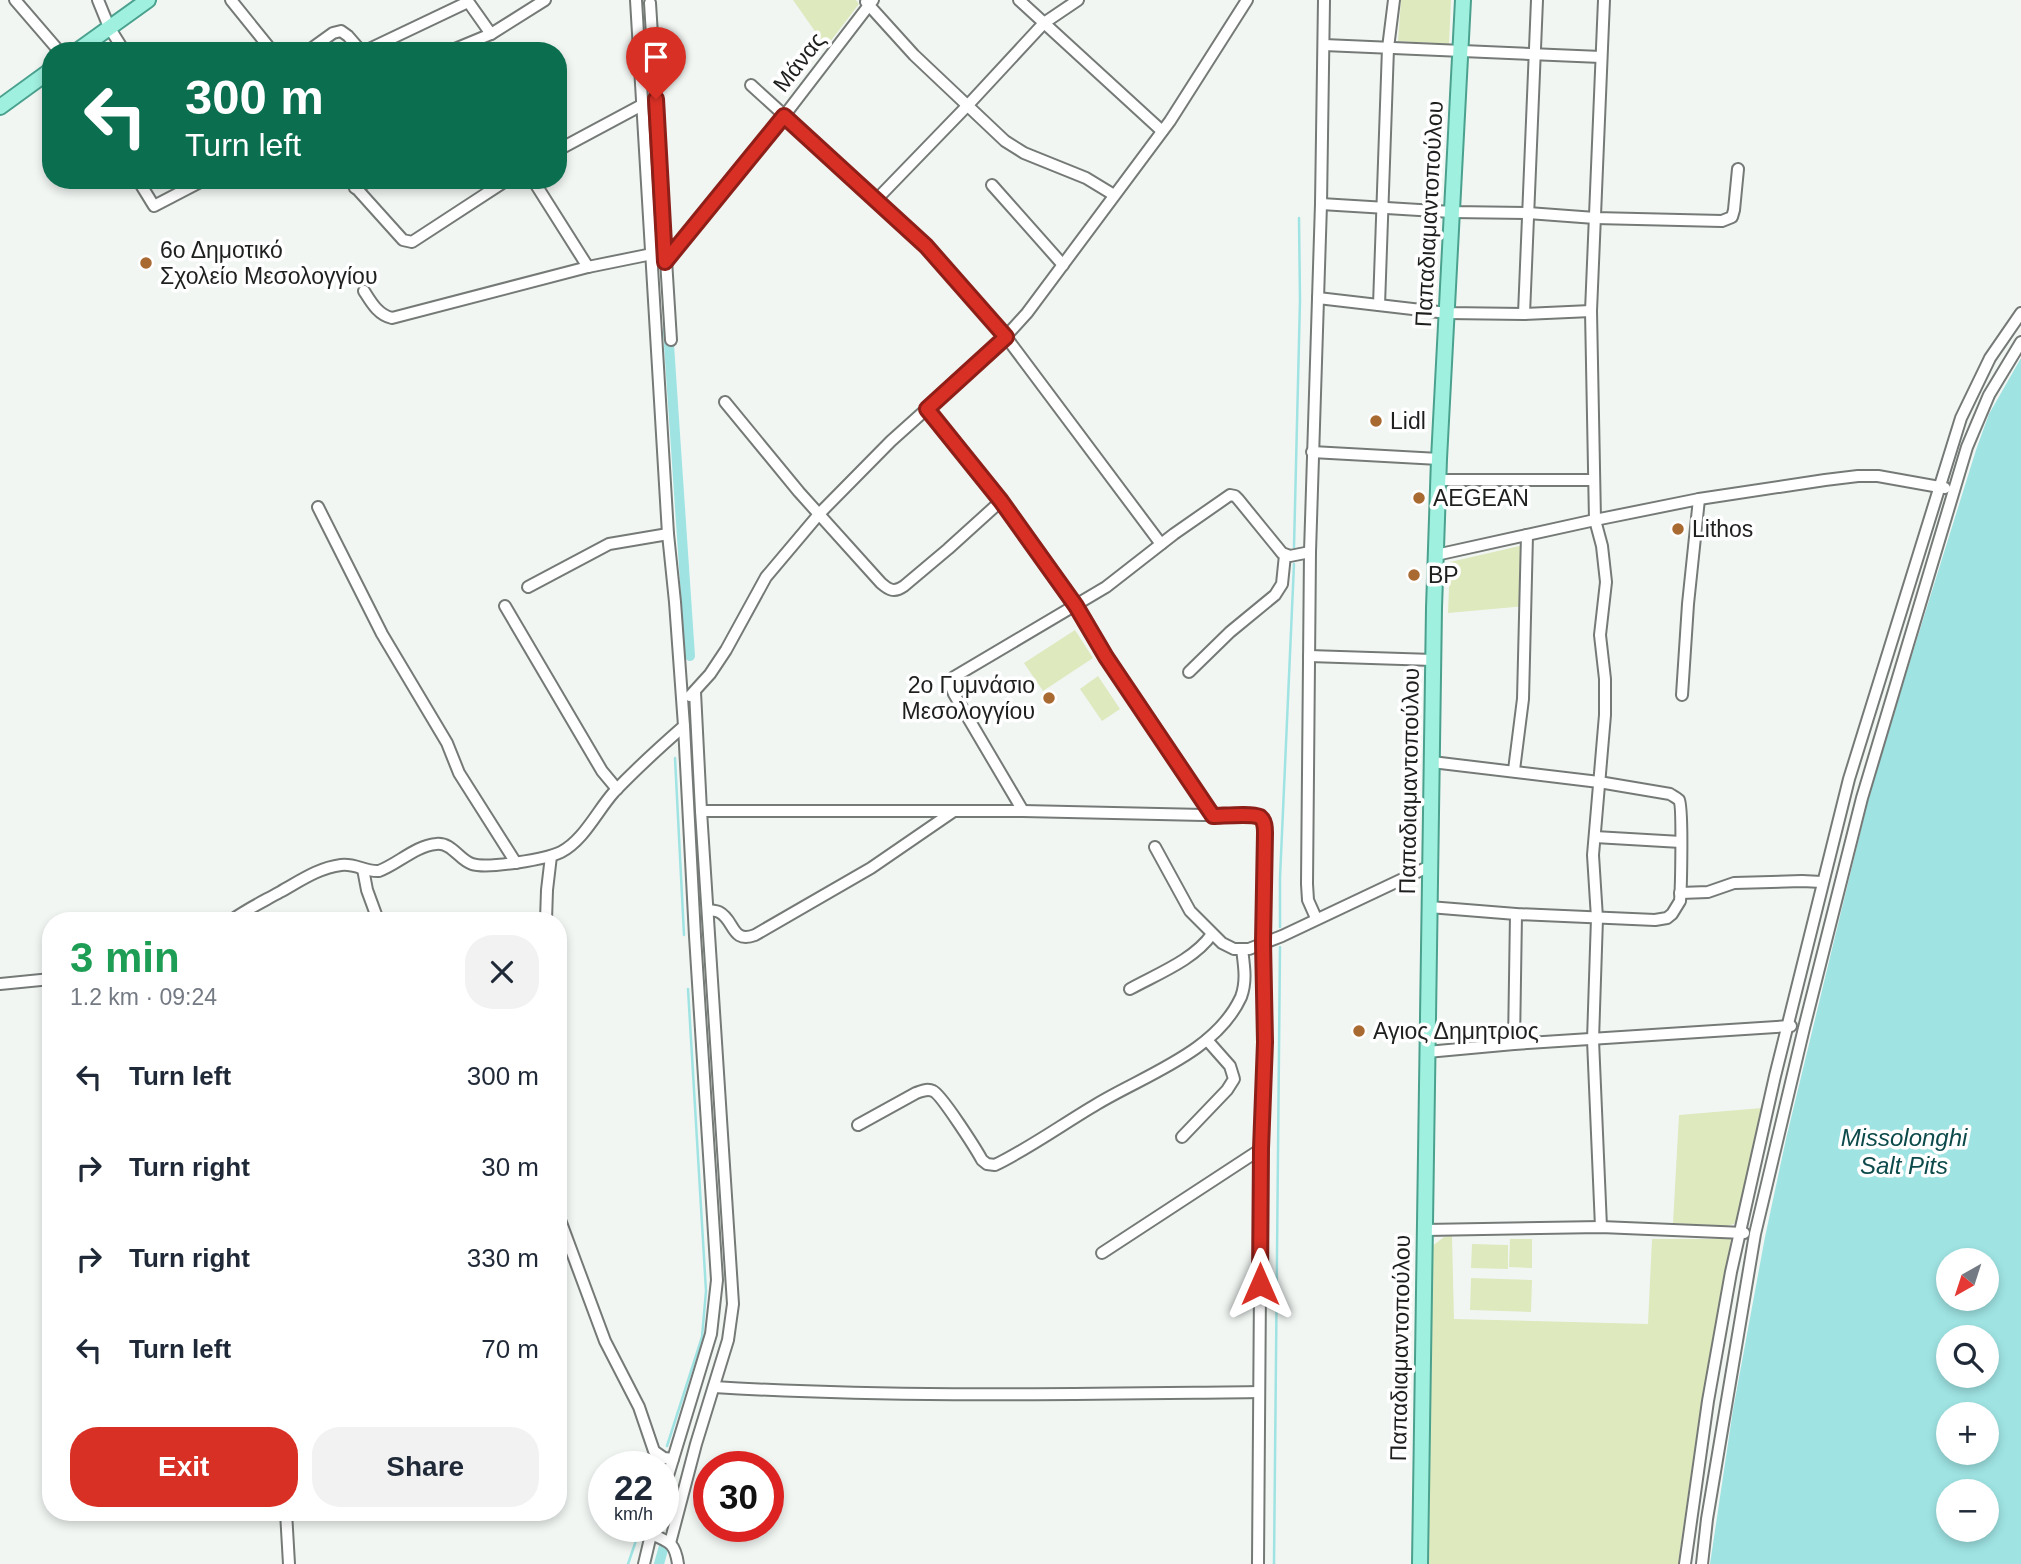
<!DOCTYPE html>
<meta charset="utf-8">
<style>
body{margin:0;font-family:Arial,sans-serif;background:#f2f2f3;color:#1f2937;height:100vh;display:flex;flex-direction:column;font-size:26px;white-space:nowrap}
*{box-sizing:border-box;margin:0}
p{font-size:23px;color:#747a83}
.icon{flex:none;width:38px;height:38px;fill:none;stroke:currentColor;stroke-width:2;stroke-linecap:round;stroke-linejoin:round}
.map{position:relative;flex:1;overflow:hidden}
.drawer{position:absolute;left:42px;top:912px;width:525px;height:609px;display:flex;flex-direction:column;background:#fff;border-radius:28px;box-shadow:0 4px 10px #0003}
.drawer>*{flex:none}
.top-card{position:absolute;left:42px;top:42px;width:525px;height:147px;border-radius:28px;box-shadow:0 4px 10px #0003;background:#0b6e4f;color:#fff;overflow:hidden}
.needle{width:46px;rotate:219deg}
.controls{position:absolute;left:1936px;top:1248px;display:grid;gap:14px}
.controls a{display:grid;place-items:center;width:63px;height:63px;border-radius:50%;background:#fff;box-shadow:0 4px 10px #0003;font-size:35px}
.speed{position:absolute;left:588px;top:1451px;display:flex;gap:14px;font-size:35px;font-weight:700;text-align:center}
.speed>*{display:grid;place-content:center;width:91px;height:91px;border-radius:50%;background:#fff;box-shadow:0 4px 10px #0003;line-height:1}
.speed small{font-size:18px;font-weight:400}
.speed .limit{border:10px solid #d22;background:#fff;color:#111}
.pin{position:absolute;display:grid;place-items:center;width:60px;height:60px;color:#fff;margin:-72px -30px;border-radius:50% 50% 50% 0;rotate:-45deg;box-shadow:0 0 7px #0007}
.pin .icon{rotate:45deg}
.me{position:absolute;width:77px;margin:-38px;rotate:0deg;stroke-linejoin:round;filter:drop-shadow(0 0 5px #0008)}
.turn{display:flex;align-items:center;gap:24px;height:147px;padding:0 28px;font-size:32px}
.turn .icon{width:91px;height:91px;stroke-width:2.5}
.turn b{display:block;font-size:49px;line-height:60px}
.round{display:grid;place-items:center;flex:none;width:74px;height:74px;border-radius:28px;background:#f2f2f3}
.summary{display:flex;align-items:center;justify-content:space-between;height:119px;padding:0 28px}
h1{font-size:42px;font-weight:700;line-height:52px;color:#1e9e55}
.primary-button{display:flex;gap:14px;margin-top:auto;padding:14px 28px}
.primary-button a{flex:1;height:80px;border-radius:28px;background:#d93025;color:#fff;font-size:28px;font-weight:700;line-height:80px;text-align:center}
.primary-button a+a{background:#f2f2f3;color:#1f2937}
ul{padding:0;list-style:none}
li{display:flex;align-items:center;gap:21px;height:91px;padding:0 28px}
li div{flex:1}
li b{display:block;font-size:26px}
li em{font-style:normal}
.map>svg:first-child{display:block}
</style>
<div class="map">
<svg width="2021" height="1564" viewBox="0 0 2021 1564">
<rect width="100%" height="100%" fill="#f1f6f3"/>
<g fill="#dee9be">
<polygon points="793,0 856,0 859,4 826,47"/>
<polygon points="1401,0 1451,0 1449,44 1398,41"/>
<polygon points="1528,544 1526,606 1448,613 1450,562"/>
<polygon points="1075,630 1093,658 1043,691 1024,663"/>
<polygon points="1098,676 1120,709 1102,721 1080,689"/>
<polygon points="1762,1108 1740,1213 1734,1224 1726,1226 1673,1223 1679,1115"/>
<polygon points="1452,1236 1454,1319 1648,1324 1652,1239 1731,1239 1701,1404 1678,1564 1429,1564 1431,1247 1444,1237"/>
<polygon points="1510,1239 1532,1239 1532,1268 1509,1267"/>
<polygon points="1472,1244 1508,1245 1508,1269 1471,1268"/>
<polygon points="1471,1278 1532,1280 1531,1312 1470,1310"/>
</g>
<path fill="#9fe3e3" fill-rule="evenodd" d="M 2021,358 L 2021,1564 L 1710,1564 L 1733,1410 L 1765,1237 L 1786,1139 L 1873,780 L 1976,450 L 1989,414 ZM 1948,1260 L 1986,1260 L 1986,1298 L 1948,1298 ZM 1948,1337 L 1986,1337 L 1986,1376 L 1948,1376 ZM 1948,1414 L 1986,1414 L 1986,1452 L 1948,1452 ZM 1986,1491 L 1986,1530 L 1948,1530 L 1948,1491 Z"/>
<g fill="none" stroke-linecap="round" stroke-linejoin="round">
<g stroke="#9fe3e3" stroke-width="2.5">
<polyline points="1294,547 1300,300 1299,218"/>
<polyline points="675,758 684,935"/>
<polyline points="1280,927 1280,878 1294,564"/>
<polyline points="667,1446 702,1337 706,1291 688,989"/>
<polyline points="660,1466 662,1463"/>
<polyline points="628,1564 641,1526"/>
<polyline points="1274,1564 1280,947"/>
</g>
<g stroke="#9fe3e3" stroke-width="10">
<polyline points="668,330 690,656"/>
<polyline points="659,1564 664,1546"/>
</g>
<defs>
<g id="minor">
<polyline points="15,0 59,51"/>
<polyline points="98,0 109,27 124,51"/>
<polyline points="231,0 272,51"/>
<polyline points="467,0 491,34"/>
<polyline points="1019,0 1162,131"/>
<polyline points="866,2 914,55 1005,141 1024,153 1086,178 1114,195"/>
<polyline points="650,3 671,340"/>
<polyline points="1324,45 1601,57"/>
<polyline points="308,51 333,33 341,31 348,36 361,51"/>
<polyline points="365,51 468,2"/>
<polyline points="450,51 491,34 545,0"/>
<polyline points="751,85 900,221 937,258 1006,337 1161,544"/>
<polyline points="558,150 642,105"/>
<polyline points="138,180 154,206 204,180"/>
<polyline points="349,180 403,240 412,242 507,180"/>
<polyline points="992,185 1063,265"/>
<polyline points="355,188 371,180"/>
<polyline points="876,200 968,105 1044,23 1078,0"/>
<polyline points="1321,204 1452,212 1528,213 1595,218 1722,221 1732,217 1734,210 1738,169"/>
<polyline points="665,262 784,116 873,0"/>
<polyline points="588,267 652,254"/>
<path d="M 364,291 C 371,302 378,315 392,318 L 588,267 L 533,180"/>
<polyline points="1318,298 1447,313 1524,314 1591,311"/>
<polyline points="1379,305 1388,48 1394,0"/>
<polyline points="1524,314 1537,0"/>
<path d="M 725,402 L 799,492 L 881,583 C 889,590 894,593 904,586 L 948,549 L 1001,501"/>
<polyline points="927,409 1001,501 1076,606 1106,658 1213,816"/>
<polyline points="1312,452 1439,459"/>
<polyline points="1439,480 1593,480"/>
<polyline points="318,507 382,634 447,743 459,773 516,863"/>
<polyline points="1436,555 1595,520 1699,499 1825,480 1858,476 1878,476 1945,488"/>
<polyline points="528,587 609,544 668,534"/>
<polyline points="505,606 602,771 617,789"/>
<polyline points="1309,656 1433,660"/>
<polyline points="1189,672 1230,632 1275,595 1282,584 1285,555"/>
<path d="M 695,692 L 701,811 L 1023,811 L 1249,816 C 1261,817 1264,821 1265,833 L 1263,942 L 1265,1042 L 1261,1149 L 1258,1564"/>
<polyline points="1682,695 1688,604 1699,499"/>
<polyline points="690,696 710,674 726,650 766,577 820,513 891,441 997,346 1027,313 1170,121 1247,0"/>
<polyline points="1514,770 1523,699 1527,535"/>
<polyline points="1023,811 954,694 950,684 954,677 1106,587 1174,534 1230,495 1235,496 1238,499 1282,553 1290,556 1310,552"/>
<polyline points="1595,837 1681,842"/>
<polyline points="1155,847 1190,911 1222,943 1234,949 1249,949 1282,936 1430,866"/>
<polyline points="363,869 367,890 378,920"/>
<polyline points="1680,893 1708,892 1734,883 1802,881 1822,882"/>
<path d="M 1429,907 L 1516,914 L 1655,920 L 1667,918 L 1672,914 L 1680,901 C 1681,889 1683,806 1679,800 C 1676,797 1673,796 1670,794 L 1599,782 L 1432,762"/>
<path d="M 708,910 C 710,910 717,911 719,912 C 735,920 731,944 755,935 L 871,868 L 954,811"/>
<polyline points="1316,918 1308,900 1307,884 1310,552 1321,204 1324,0"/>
<path d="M 232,920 C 247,909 264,901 280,892 C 300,881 318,868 341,865 C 355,863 365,872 379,871 C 398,864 415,846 436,844 C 452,842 459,860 472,864 C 488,869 547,859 561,852 C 584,840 597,811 614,792 C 636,769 660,747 684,726 L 675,602 L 668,534 L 636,0"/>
<polyline points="546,920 547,890 551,856"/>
<polyline points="0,984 51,979"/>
<path d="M 1130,989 C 1157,974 1194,960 1212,934"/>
<polyline points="1514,1044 1516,914"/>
<polyline points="1427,1052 1514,1044 1791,1026"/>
<path d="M 858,1125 L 916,1093 C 922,1091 927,1088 933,1091 C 941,1094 976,1149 982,1160 L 987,1164 L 995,1165 C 1030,1148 1063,1124 1097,1104 C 1145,1075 1216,1052 1241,997 C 1247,981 1244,965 1242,949"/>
<polyline points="1182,1137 1227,1090 1234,1079 1230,1066 1207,1040"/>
<polyline points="558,1176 560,1220 605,1341 639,1407 654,1451 664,1458 673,1459"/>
<polyline points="1601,1227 1593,1040 1597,918 1593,855 1605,715 1605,679 1600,635 1606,582 1602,546 1595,520 1591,311 1604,0"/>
<polyline points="1425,1230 1601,1227 1744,1233"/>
<polyline points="1102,1253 1261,1149"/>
<path d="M 714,1387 C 895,1398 1077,1394 1259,1392"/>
<polyline points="663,1492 711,1334 717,1280 695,936 684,726"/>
<polyline points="286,1512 289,1564"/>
<path d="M 651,1534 C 670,1542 675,1543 678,1564"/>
<polyline points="670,1543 696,1444 728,1340 733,1304 701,811"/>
<polyline points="644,1564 653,1526"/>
<polyline points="1685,1564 1708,1401 1731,1272 1775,1076 1849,779 1961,418 1990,358 2021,313"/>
<polyline points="1702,1564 1707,1519 1755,1234 1804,1028 1862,798 1967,447 1989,395 2021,342"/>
</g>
<g id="major">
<polyline points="77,51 148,0"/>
<polyline points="0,107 51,70"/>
<polyline points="1420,1564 1434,608 1439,459 1463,0"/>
</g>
</defs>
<use href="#minor" stroke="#757a77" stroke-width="14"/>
<use href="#major" stroke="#4aa18e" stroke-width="18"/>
<use href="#minor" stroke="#fff" stroke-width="10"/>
<use href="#major" stroke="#a0f0df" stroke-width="14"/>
</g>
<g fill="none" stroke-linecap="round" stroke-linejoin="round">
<defs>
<path id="route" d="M 656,99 L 665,262 L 784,116 L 926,246 L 1006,337 L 927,409 L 1001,501 L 1076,606 L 1106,657 L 1213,816 C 1223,816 1251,813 1260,817 C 1265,821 1265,828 1265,833 L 1263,942 L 1265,1042 L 1261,1149 L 1260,1284"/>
</defs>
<use href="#route" stroke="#8d1f18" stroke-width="18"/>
<use href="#route" stroke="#d93025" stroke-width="12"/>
</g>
<g fill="#a96a31" stroke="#fff" stroke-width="2.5">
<circle cx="146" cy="263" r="7"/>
<circle cx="1376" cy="421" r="7"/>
<circle cx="1419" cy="498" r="7"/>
<circle cx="1678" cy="529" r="7"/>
<circle cx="1414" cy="575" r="7"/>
<circle cx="1049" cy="698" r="7"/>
<circle cx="1359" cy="1031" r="7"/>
</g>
<g text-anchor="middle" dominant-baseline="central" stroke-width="7" stroke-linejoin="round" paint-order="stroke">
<g font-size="23" fill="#1e201e" stroke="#fff">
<text transform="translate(799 62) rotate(-52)">Μάνας</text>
<text transform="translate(1429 214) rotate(-87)">Παπαδιαμαντοπούλου</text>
<text transform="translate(1409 781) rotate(-89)">Παπαδιαμαντοπούλου</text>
<text transform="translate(1400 1348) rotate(-89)">Παπαδιαμαντοπούλου</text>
</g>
<g font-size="23" fill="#1e201e" stroke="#fff" text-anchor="start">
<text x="160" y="250">6ο Δημοτικό<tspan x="160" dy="26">Σχολείο Μεσολογγίου</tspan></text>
<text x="1390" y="421">Lidl</text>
<text x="1433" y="498">AEGEAN</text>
<text x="1692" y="529">Lithos</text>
<text x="1428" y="575">BP</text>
<text x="1035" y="685" text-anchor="end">2ο Γυμνάσιο<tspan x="1035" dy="26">Μεσολογγίου</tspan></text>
<text x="1373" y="1031">Αγιος Δημητριος</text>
</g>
<g font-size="24" font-style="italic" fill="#0d4a4b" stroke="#fff">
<text x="1904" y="1137">Missolonghi<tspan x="1904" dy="28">Salt Pits</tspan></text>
</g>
</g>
</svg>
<div class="controls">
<a><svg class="needle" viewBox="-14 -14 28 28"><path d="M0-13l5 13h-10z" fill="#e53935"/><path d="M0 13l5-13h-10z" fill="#747a83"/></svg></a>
<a><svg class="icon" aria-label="search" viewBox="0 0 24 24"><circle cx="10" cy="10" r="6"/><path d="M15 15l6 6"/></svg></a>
<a>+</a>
<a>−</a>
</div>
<div class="speed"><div>22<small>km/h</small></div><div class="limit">30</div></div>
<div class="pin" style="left:656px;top:99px;background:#d93025"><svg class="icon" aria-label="arrive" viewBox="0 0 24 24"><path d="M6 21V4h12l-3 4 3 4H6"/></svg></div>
<svg class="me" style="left:1260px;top:1284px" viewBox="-20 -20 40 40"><path d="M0-17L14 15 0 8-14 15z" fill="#d93025" stroke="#fff" stroke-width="4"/></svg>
<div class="top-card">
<div class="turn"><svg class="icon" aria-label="left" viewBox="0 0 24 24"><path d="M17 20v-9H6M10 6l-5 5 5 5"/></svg><div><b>300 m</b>Turn left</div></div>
</div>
<section class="drawer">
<div class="summary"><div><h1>3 min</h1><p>1.2 km · 09:24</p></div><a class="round"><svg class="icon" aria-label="close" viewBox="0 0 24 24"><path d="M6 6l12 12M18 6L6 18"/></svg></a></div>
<ul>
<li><svg class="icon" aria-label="left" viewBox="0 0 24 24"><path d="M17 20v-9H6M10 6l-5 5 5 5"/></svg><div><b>Turn left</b></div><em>300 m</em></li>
<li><svg class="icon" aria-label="right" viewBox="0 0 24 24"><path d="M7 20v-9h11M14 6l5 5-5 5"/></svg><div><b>Turn right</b></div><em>30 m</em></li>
<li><svg class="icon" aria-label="right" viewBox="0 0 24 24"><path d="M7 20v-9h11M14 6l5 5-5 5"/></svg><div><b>Turn right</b></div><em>330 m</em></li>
<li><svg class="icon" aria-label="left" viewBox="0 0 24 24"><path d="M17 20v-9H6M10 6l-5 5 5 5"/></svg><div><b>Turn left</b></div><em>70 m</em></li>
</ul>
<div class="primary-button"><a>Exit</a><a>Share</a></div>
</section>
</div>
